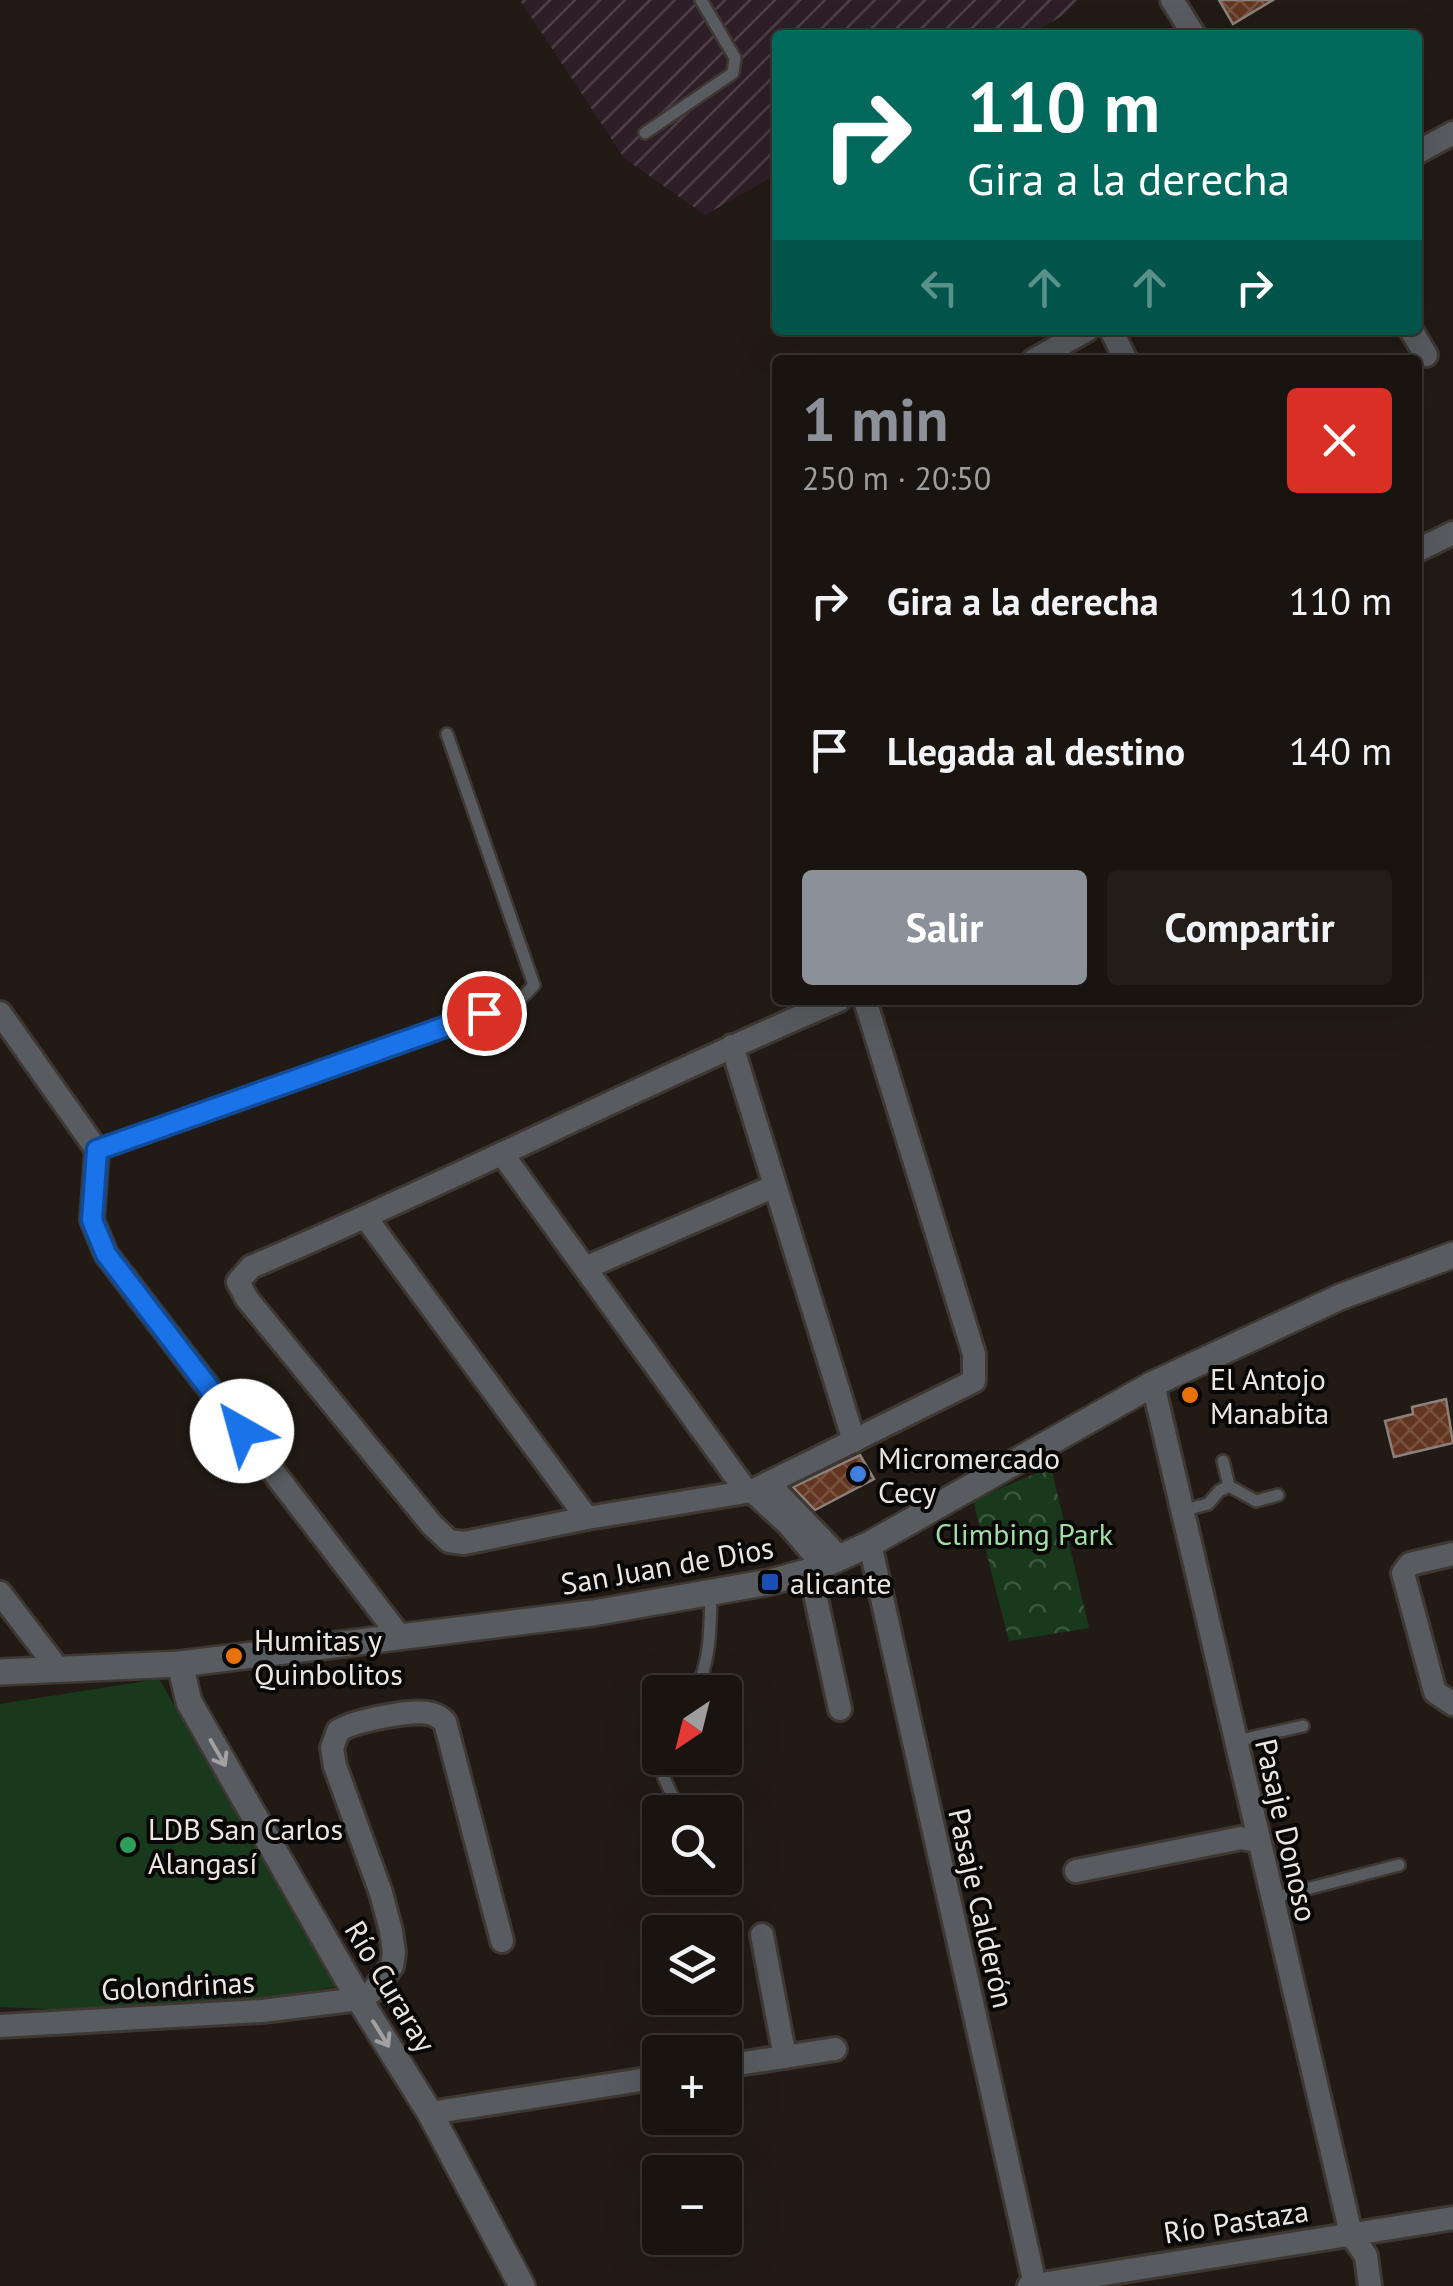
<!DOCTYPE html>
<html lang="es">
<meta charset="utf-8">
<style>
body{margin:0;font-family:"PT Sans",sans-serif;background:#231d19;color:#f1f3f6;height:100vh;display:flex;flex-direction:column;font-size:38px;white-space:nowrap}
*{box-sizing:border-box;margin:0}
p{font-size:32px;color:#9f9e9f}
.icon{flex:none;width:55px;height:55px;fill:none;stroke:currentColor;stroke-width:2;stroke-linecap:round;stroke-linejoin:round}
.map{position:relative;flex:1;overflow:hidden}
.details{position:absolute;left:772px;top:355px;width:650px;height:650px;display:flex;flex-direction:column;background:#1a1410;border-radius:10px;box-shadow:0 10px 40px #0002,0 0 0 2px #383330}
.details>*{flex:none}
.guide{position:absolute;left:772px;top:30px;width:650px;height:305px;border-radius:10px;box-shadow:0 10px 40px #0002,0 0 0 2px #383330;background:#00695c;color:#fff;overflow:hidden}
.needle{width:65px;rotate:215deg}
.controls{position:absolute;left:642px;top:1675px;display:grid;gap:20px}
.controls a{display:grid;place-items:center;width:100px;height:100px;border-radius:10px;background:#1a1410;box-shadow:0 10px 40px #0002,0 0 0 2px #383330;font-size:50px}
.pin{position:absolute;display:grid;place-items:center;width:85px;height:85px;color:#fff;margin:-42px;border:5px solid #fff;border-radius:50%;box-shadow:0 2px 10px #0007}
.me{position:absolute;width:110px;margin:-55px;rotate:322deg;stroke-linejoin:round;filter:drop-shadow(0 0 8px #0008)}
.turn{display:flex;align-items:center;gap:35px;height:210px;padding:0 30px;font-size:45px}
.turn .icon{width:130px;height:130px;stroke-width:2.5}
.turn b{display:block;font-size:70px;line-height:85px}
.lanes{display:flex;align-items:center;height:95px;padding:0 30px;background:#0003;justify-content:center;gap:50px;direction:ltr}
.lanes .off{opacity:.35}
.round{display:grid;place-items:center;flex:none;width:105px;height:105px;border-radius:10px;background:#231d19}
.overview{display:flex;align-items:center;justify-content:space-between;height:170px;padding:0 30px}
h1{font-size:60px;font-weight:800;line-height:75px;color:#8c9099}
.button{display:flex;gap:20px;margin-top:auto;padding:20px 30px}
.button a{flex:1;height:115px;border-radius:10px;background:#8c9099;color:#fff;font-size:40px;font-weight:800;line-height:115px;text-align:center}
.button a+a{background:#231d19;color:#f1f3f6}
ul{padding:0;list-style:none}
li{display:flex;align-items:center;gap:30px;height:150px;padding:0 30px}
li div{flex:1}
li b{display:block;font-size:38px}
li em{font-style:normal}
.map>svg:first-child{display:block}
</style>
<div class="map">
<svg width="1453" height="2286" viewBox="0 0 1453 2286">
<defs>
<pattern id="industrial-furrows" width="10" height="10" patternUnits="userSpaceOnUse" patternTransform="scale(2.5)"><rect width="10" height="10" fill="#2e1e28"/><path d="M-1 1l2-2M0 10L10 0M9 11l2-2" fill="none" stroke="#4c3f47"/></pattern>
<pattern id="park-crowns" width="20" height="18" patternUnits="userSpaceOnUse" patternTransform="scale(2.5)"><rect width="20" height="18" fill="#19391d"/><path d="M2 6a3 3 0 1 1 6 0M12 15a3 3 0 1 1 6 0" fill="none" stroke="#3b563e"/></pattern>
<pattern id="building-cross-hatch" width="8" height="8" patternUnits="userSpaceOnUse" patternTransform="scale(2.5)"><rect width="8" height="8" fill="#623620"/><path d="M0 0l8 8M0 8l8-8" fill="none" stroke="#795340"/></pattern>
</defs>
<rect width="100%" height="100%" fill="#221b15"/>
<polygon fill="url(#industrial-furrows)" points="520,0 1078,0 1062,16 1028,35 778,35 777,174 705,215 624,158"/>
<polygon fill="url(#park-crowns)" points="1051,1467 1089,1628 1009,1641 973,1500"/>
<polygon fill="#19391d" points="159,1679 339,1986 251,2000 117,2012 0,2007 0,1704"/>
<g fill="url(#building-cross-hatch)" stroke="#8b807b" stroke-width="2.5">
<polygon points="1219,0 1273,0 1233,24"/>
<polygon points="1446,1399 1453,1443 1394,1457 1385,1421 1413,1414 1412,1407"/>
<polygon points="860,1455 874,1479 815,1510 793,1487"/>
</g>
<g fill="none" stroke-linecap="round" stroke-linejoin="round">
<defs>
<g id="service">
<polyline points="645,133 733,73 735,58 701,0"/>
<polyline points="97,1150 520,1000 534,985 447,734"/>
<polyline points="1223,1461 1229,1486"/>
<polyline points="1184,1510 1208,1504 1219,1491 1229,1486 1256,1501 1278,1495"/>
<path d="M 695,1692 C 711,1661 710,1627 711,1592"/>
<polyline points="1236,1741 1303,1726"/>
<polyline points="664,1758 664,1778 680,1812"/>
<polyline points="1272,1898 1399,1865"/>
</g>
<g id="minor">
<polyline points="1172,0 1194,35"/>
<polyline points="1418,152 1453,133"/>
<polyline points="1111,330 1126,360"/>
<polyline points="1411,330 1426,355"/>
<polyline points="1034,360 1087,330"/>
<polyline points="1418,550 1453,533"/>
<path d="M 839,1000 C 641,1084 449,1183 251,1267 L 238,1282 L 247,1299 L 432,1525 L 449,1541 L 464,1543 L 587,1518 L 752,1491 L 974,1381 L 974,1354 L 865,1000"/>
<polyline points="0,1013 97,1150 92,1220 106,1254 401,1638"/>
<polyline points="732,1046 854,1441"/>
<polyline points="503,1155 747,1492"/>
<polyline points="366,1218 587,1518"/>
<polyline points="585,1268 775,1186"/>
<polyline points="1153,1384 1351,2234 1366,2256 1370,2286"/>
<polyline points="768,1483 840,1558"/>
<polyline points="752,1491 788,1524 822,1564"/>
<polyline points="870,1544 1035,2285"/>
<polyline points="1453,1554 1410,1564 1403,1573 1435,1692 1453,1704"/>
<polyline points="810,1571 840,1709"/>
<polyline points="0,1593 58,1669"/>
<polyline points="1076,1871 1241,1838 1258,1841"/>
<polyline points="762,1935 785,2057"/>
<path d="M 0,2026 L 262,2011 L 359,1999 L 373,1991 L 392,1966 L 394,1953 L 391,1931 L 381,1893 L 335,1766 L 332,1748 L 338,1731 C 353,1721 415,1708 432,1714 C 436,1715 442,1719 445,1722 L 502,1941"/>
<polyline points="725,2066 835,2049"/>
<polyline points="430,2113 660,2077"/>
<polyline points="1029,2286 1453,2218"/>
</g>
<g id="tertiary">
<polyline points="180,1664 189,1702 359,1999 430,2113 522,2286"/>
<polyline points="0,1672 180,1664 593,1613 770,1582 810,1571 870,1544 1153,1384 1340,1297 1453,1255"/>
</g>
</defs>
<use href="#service" stroke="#3e3732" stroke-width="16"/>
<use href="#minor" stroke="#3e3732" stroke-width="28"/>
<use href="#tertiary" stroke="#3e3732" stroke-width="30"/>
<use href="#service" stroke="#585b5f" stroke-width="11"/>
<use href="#minor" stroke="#585b5f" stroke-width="22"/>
<use href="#tertiary" stroke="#585b5f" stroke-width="25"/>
</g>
<defs><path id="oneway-shaft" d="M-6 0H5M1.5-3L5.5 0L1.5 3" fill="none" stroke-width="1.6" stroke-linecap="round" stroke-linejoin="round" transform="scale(2.5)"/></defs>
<g stroke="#a2a0a0">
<use href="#oneway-shaft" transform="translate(218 1753) rotate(60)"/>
<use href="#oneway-shaft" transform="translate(381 2034) rotate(58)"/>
</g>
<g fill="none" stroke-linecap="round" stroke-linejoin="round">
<defs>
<polyline id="route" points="242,1431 106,1254 92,1220 97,1150 484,1013"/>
</defs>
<use href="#route" stroke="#114b97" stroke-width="25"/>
<use href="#route" stroke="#1a73e8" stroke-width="18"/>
</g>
<g fill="#e8710a" stroke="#090705" stroke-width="4">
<circle cx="1190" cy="1395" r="10"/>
<circle cx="234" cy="1656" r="10"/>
</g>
<circle fill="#3f7fe0" stroke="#090705" stroke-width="4" cx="858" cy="1474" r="10"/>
<rect fill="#1a4fb4" stroke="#090705" stroke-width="4" x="760" y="1572" width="20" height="20" rx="5"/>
<circle fill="#2e9e5b" stroke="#090705" stroke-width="4" cx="128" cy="1845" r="10"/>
<g text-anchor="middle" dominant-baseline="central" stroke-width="8" stroke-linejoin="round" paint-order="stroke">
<g font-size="30" fill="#ebe6e1" stroke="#090705" text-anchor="start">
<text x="1210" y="1378">El Antojo<tspan x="1210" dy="34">Manabita</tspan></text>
<text x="878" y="1457">Micromercado<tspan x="878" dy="34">Cecy</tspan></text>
<text x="790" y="1582">alicante</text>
<text x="254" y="1639">Humitas y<tspan x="254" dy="34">Quinbolitos</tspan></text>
<text x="148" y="1828">LDB San Carlos<tspan x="148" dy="34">Alangasí</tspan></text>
</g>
<g font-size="30" fill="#a0dea5" stroke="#090705">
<text x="1024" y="1533">Climbing Park</text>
</g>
<g font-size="30" fill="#ebe6e1" stroke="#090705">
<text transform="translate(667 1565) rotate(-10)">San Juan de Dios</text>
<text transform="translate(1287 1830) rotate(77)">Pasaje Donoso</text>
<text transform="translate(982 1908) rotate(77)">Pasaje Calderón</text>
<text transform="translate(178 1985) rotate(-3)">Golondrinas</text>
<text transform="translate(391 1986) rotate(59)">Río Curaray</text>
<text transform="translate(1236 2221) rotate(-9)">Río Pastaza</text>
</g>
</g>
</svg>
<div class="controls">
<a><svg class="needle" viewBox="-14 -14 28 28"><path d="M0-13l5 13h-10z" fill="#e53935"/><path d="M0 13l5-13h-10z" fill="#9f9e9f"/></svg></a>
<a><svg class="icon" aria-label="search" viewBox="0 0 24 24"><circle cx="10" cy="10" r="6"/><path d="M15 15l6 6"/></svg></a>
<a><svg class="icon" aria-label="layers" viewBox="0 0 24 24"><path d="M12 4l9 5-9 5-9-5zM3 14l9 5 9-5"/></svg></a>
<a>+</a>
<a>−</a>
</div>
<div class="pin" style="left:484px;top:1013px;background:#d93025"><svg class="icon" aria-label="arrive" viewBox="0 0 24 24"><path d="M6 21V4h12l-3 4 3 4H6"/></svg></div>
<svg class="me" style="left:242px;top:1431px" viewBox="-20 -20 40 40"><circle r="19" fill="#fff"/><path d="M0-13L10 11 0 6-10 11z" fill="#1a73e8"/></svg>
<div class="guide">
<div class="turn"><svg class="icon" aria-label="right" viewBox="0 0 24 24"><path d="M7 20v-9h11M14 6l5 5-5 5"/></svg><div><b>110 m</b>Gira a la derecha</div></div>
<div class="lanes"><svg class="icon off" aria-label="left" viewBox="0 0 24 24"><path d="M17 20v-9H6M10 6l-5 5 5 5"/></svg><svg class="icon off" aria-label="ahead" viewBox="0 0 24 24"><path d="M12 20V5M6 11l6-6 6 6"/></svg><svg class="icon off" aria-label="ahead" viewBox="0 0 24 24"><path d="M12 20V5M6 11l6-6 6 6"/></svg><svg class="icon" aria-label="right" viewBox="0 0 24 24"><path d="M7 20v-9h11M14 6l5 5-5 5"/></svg></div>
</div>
<section class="details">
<div class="overview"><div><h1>1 min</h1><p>250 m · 20:50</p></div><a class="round" style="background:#d93025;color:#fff"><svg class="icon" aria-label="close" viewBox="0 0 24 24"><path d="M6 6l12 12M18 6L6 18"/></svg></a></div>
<ul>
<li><svg class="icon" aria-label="right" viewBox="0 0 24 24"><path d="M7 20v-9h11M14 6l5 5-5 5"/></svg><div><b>Gira a la derecha</b></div><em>110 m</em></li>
<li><svg class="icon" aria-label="arrive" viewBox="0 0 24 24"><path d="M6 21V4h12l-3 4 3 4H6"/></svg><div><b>Llegada al destino</b></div><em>140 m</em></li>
</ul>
<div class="button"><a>Salir</a><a>Compartir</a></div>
</section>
</div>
